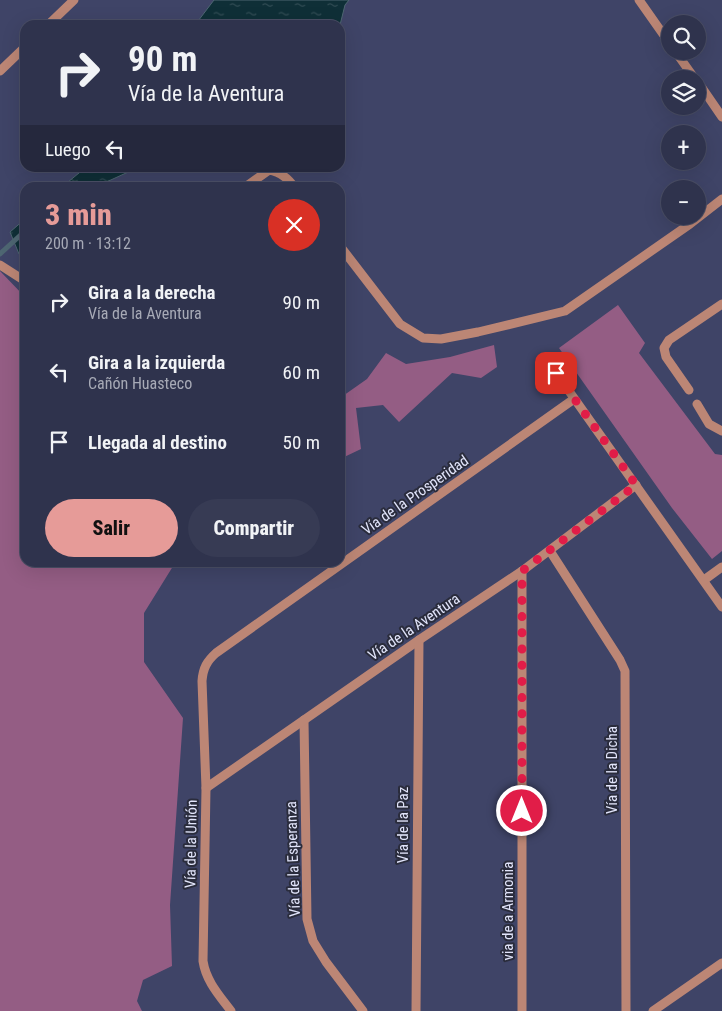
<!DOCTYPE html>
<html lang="es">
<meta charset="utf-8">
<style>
body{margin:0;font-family:"Roboto Condensed",sans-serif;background:#373b54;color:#f1f3f6;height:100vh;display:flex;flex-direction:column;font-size:19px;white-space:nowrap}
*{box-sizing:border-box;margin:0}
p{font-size:16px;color:#a7aab6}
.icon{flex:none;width:28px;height:28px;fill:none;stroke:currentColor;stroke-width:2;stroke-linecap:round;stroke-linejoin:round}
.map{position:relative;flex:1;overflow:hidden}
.drawer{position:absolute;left:20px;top:182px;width:325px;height:385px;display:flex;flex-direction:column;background:#2f334d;border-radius:15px;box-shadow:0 5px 20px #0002,0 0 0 1px #4a4e65}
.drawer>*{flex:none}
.banner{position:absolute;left:20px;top:20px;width:325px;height:152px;border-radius:15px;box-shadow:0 5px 20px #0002,0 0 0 1px #4a4e65;background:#2f334d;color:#f1f3f6;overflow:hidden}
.fabs{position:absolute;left:661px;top:15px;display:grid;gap:10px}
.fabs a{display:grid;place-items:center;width:45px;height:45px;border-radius:50%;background:#2f334d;box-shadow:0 5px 20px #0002,0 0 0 1px #4a4e65;font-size:25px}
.pin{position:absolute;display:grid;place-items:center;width:42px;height:42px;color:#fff;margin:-21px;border-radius:10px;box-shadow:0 2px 8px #0006}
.me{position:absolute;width:55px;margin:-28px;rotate:0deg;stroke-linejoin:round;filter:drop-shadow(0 0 4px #0008)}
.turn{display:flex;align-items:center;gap:18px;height:105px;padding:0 25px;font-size:22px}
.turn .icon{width:65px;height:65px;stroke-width:2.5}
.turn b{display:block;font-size:35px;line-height:42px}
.then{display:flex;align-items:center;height:48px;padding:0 25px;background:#0003;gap:10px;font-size:19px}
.round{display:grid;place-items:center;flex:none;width:52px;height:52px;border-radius:26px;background:#373b54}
.head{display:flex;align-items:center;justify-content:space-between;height:85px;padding:0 25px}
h1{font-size:30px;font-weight:800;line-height:38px;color:#e69b98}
.primary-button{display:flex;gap:10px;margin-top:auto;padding:10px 25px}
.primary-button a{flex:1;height:58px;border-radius:30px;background:#e69b98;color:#111;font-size:20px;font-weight:800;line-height:58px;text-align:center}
.primary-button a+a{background:#373b54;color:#f1f3f6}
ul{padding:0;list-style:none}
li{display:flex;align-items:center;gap:15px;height:70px;padding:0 25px}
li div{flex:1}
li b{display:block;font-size:19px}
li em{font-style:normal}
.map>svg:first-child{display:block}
</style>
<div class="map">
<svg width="722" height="1011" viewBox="0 0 722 1011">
<defs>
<pattern id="water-ripples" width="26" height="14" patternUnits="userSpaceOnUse" patternTransform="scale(1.25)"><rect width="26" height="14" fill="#0f2f37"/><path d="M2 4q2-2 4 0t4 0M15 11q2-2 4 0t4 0" fill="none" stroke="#324d55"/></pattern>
</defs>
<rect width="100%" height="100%" fill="#3f4467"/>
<g fill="#945d84">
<polygon points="0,271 25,297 25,562 175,563 144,613 144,662 183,718 170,905 172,966 143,980 137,1001 142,1011 0,1011"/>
<polygon points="618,305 645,343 639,353 715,454 722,455 722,551 712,559 672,508 559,348"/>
<polygon points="494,345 497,367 481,378 452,373 399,422 383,405 356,408 361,449 340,459 340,398 367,379 386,353 406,364 450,357"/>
</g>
<g fill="url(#water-ripples)" stroke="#4e6672">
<polygon points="214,0 349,0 345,5 340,25 195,25"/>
<polygon points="85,168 137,168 102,184 98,187 62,187"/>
<polygon points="25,219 25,252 19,254 10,232"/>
</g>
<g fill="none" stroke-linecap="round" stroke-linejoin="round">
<polyline stroke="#4e6672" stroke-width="5" points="0,254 25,231"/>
<g stroke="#bc8675" stroke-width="9">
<polyline points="639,0 670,44"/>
<polyline points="48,25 74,0"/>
<polyline points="675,51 695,79"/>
<polyline points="0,71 25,47"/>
<polyline points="698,82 722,117"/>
<path d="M 244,188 L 269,170 C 281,173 287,177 295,188"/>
<polyline points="340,246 400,324 423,338 441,339 478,332 565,311 690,224 722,199"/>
<polyline points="0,265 25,281"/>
<polyline points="547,360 722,607"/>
<polyline points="689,390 666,357 664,348 669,340 722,304"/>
<polyline points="697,404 709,424 722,431"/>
<polyline points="550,551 620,660 625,671 626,1011"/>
<polyline points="704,580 722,567"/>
<polyline points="304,720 307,919 313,941 326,962 363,1011"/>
<polyline points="206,788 419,640 522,571 636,485"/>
<path d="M 231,1011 C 219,995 206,981 203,961 L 206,788 L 202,681 C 203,668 207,661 216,653 L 574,399"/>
<polyline points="416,1011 419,640"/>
<polyline points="522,1011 522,571"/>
<polyline points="653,1011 722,963"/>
</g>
</g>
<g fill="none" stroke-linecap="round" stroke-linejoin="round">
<polyline stroke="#e11d48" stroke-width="9" stroke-dasharray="0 16.2" points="522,811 522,571 636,485 556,373"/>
</g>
<g text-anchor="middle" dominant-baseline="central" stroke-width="4" stroke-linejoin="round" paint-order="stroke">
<g font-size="15" fill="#e2e5fb" stroke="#2a2c3c">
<text transform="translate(415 495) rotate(-35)">Vía de la Prosperidad</text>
<text transform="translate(414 627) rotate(-34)">Vía de la Aventura</text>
<text transform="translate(612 770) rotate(-90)">Vía de la Dicha</text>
<text transform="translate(403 825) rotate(-90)">Vía de la Paz</text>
<text transform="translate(191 844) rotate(-89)">Vía de la Unión</text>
<text transform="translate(293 859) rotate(-92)">Vía de la Esperanza</text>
<text transform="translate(508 911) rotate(-90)">via de a Armonia</text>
</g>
</g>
</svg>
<div class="fabs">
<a><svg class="icon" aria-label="search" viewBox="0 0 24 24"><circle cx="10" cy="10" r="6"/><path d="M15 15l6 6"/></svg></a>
<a><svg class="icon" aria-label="layers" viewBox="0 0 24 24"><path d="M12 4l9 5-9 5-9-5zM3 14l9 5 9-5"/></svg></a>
<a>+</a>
<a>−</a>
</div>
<div class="pin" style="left:556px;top:373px;background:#d93025"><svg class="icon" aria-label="arrive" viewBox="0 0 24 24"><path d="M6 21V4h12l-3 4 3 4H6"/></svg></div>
<svg class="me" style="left:522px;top:811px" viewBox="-20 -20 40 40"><circle r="17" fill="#e11d48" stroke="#fff" stroke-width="3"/><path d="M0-11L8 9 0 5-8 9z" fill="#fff"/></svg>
<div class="banner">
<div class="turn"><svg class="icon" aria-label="right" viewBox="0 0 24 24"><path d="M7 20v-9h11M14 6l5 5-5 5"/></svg><div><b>90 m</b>Vía de la Aventura</div></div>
<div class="then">Luego<svg class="icon" aria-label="left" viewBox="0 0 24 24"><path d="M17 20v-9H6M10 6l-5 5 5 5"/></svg></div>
</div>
<section class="drawer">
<div class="head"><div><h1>3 min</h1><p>200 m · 13:12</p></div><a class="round" style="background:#d93025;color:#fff"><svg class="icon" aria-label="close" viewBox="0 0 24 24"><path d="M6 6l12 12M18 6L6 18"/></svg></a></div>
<ul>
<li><svg class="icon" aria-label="right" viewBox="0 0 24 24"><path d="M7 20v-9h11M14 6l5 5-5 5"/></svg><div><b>Gira a la derecha</b><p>Vía de la Aventura</p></div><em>90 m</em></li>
<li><svg class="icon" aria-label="left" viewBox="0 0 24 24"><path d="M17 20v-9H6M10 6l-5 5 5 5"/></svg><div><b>Gira a la izquierda</b><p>Cañón Huasteco</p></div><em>60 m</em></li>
<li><svg class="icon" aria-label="arrive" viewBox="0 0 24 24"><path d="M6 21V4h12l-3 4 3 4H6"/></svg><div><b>Llegada al destino</b></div><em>50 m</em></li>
</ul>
<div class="primary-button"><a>Salir</a><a>Compartir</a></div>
</section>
</div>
